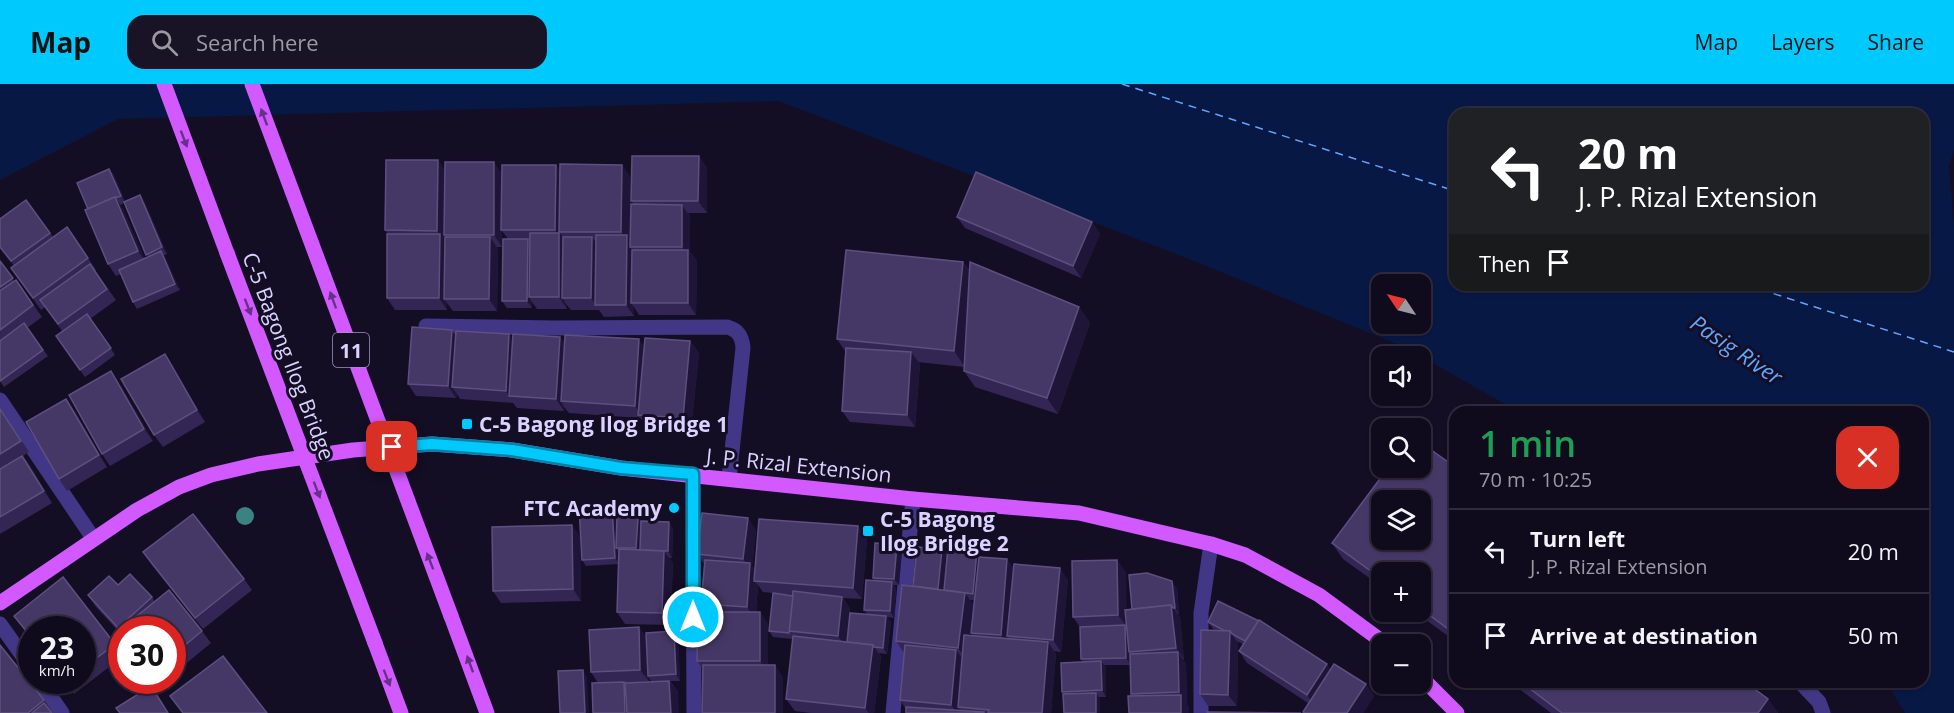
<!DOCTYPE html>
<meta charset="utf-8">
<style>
body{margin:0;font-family:"Open Sans",sans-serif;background:#181325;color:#f1f3f6;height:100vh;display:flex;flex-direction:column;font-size:22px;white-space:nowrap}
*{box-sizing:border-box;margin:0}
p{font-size:20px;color:#9b9aa3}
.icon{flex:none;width:33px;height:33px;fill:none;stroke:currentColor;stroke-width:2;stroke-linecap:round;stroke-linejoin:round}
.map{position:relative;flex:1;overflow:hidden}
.sheet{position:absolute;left:1449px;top:322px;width:480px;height:282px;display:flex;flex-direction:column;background:#0f0a1c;border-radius:18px;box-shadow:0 2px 4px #0004,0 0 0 2px #2f2b3b}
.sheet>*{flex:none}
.top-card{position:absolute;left:1449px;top:24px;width:480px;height:183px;border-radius:18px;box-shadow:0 2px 4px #0004,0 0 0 2px #2f2b3b;background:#202124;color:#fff;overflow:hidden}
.needle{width:39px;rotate:305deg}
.fabs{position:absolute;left:1371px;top:190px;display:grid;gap:12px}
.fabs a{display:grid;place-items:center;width:60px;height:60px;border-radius:12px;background:#0f0a1c;box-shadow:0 2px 4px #0004,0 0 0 2px #2f2b3b;font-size:30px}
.speed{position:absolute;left:18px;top:532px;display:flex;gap:12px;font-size:30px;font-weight:700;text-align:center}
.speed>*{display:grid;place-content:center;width:78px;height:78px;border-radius:50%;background:#0f0a1c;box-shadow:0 2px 4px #0004,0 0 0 2px #2f2b3b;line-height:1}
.speed small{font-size:15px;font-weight:400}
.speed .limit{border:9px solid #d22;background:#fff;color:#111}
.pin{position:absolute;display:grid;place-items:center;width:51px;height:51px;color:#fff;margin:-26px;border-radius:12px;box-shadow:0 3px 9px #0006}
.me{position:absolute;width:66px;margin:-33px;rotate:0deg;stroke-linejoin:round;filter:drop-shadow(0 0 4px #0008)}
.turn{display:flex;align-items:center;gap:21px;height:126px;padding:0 30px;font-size:27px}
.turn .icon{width:78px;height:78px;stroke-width:2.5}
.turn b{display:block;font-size:42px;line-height:51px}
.then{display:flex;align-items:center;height:57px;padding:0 30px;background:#0003;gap:12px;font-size:22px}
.round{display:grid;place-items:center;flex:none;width:63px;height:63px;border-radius:18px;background:#181325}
.head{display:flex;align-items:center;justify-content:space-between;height:102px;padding:0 30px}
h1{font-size:36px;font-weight:600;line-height:45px;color:#1e9e55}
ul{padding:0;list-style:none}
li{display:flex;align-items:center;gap:18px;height:84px;padding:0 30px;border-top:2px solid #2f2b3b}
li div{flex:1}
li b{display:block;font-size:22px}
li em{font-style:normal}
header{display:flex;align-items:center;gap:36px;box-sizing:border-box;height:84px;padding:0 30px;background:#00cafd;color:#111}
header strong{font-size:28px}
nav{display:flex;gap:33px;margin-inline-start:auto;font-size:21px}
.search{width:420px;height:54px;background:#181325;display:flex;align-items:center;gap:15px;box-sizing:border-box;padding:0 21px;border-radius:18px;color:#9b9aa3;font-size:22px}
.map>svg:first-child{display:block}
</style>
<header>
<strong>Map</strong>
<div class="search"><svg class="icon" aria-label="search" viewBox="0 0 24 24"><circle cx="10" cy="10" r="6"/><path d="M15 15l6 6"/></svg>Search here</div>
<nav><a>Map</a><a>Layers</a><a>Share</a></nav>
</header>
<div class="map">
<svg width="1954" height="629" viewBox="0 0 1954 629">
<rect width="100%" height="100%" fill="#140e25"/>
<path fill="#081844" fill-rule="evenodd" d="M 0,0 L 1954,0 L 1954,66 L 1949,82 L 1954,143 L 1954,629 L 1905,629 L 1887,599 L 1923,598 L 1923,328 L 1519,328 L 1406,264 L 1194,177 L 779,17 L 118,35 L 0,96 ZM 1455,30 L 1923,30 L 1923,201 L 1455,201 ZM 1382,201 L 1420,201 L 1420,240 L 1382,240 Z"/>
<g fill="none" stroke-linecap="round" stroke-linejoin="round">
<g stroke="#60a5ff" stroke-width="1.5" stroke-dasharray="8 6" stroke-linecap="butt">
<polyline points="1122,0 1455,107"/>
<polyline points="1747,201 1954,268"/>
</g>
<g stroke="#423786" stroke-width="15">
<path d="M 426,242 L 555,244 L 727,243 C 738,246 742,252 743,264 L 729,395"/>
<polyline points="0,316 93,454"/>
<polyline points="693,390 694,629"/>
<polyline points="0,540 32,585"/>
<polyline points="40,597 62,629"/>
<polyline points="1800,598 1819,618 1823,629"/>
<polyline points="893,629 913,415"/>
<polyline points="1201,629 1201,529 1211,460"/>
</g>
<g stroke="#d259ff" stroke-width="15">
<polyline points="164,0 227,169"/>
<polyline points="0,519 137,426 179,403 211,391 258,380 353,366 432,360 512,366 621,384 913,415 1079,429 1211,460 1245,471 1319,511 1387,561"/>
<polyline points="451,532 487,629"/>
<polyline points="375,559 401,629"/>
<polyline points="1420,592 1457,629"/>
</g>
<g stroke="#d259ff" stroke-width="15">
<polyline points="252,0 451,532"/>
<polyline points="227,169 375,559"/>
</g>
</g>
<circle fill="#3a8382" cx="245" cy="432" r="9"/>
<g fill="#342654" fill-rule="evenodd">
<polygon points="699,72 707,84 707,129 688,129 690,133 690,168 697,177 696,231 639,231 634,223 634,232 604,233 599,226 571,226 567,221 567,225 537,225 532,218 532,224 507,224 502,217 508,155 502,147 502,163 497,163 498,165 497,227 453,227 447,219 447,226 395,226 387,214 388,150 385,146 445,85 502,88 556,81 560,88 622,81 630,93 630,156 634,120 631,117"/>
<path d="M 109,85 L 114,91 L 125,118 L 144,117 L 167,170 L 164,171 L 180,206 L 137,225 L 133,218 L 121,190 L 116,192 L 108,180 L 88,125 ZM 124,119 L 148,173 L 144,174 L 123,125 L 120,121 Z"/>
<polygon points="26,116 53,153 67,143 96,186 95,187 116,216 90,235 115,271 85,293 56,252 62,247 45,223 41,226 11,184 14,182 0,163"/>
<polygon points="957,133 1092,138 1100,150 1081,194 965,144"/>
<polygon points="0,177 14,197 16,196 42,233 27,244 48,272 4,303 0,297"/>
<polygon points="963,178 970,187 1079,223 1090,239 1058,330 975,303 964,287 964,283 918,278 920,280 915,343 850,338 842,327 845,267 837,255"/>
<polygon points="455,251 565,259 644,263 690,257 699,269 691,346 647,342 640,334 569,329 564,323 564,327 517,324 513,319 460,315 457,310 456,314 416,312 408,300"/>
<polygon points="165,270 173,282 205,338 163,363 154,351"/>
<polygon points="111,287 119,299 153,357 110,382 102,370"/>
<polygon points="0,324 29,368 23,372 31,383 52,419 0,450"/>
<polygon points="74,326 107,383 67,407 59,395"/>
<polygon points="1455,383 1455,557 1415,528 1420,528 1420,489 1382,489 1382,503 1343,475 1332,459"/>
<polygon points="617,428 617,435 638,434 641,439 673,444 672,474 669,474 673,479 670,541 625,540 617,528 618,480 586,482 582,476"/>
<polygon points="572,441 580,453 581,517 501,519 493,507"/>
<polygon points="756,446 752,482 755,486 867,454 862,515 843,514 850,525 850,529 867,530 864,526 875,497 873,494 897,461 902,467 899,501 894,501 896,505 894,534 887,533 891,538 887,570 879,569 881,573 874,629 811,629 795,627 786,615 793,555 773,553 769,547 793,511 763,508 758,501 756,528 760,528 768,540 768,581 783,593 783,629 702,629 703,585 697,577 707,528 701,520 704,480 697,470"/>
<path d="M 942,465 L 947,472 L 943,506 L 982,473 L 1013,484 L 1068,496 L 1061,568 L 1054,567 L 1056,570 L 1051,629 L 906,629 L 906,625 L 900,616 L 904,569 L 896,557 L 913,502 ZM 970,516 L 974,516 L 971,549 L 973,552 L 969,551 L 973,520 Z"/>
<polygon points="143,468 244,495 252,506 203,545 151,480"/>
<polygon points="1126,488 1126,525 1132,525 1177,504 1179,530 1178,530 1180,533 1184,575 1183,576 1186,580 1187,620 1189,623 1132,612 1131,610 1130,581 1104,581 1106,584 1106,613 1098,613 1100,615 1100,629 1064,629 1064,610 1062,608 1083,578 1081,575 1080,543 1073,533"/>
<polygon points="63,493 122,568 122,573 74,610 64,597 82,597 82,546 32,546 32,556 14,532"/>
<polygon points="118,501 152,513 155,518 202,547 211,559 172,591 172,546 122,546 122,551 96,523 88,511"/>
<polygon points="1208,538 1330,585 1366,600 1374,612 1363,629 1304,629 1303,628 1308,619 1247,579 1239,567 1243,560 1236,557 1238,559 1237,622 1208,622 1200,610 1216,547 1213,545"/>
<path d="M 639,543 L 646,554 L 674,547 L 678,554 L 680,597 L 670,597 L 678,608 L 598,599 L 591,588 ZM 648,593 L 652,598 L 625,600 L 625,599 L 649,597 Z"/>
<polygon points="1510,598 1745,598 1768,615 1778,629 1551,629"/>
<polygon points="44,616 53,629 0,629"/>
</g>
<g fill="#1f1539">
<polygon points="699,72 707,84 707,129 698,117"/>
<polygon points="438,76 446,88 444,151 445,153 444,215 447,219 447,226 439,214 440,150 437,147"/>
<polygon points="494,78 502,90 501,146 502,147 502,163 494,151"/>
<polygon points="556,81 564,93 559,148 564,154 562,214 567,221 567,225 559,213 559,151 555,146"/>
<polygon points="622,81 630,93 630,156 635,163 630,163 635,170 631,219 634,223 634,232 626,221 627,156 621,148"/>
<polygon points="109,85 114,91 125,119 121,112"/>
<polygon points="140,111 144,117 167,170 162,163"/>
<polygon points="115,113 123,125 146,179 138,167"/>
<polygon points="682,121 690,133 690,168 697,177 696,231 688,219 688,173 682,163"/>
<polygon points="1092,138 1100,150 1081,194 1073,182"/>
<polygon points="490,153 498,165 497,227 489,215"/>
<polygon points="592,153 600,164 596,221 591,214"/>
<polygon points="528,155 533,162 529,213 532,218 532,224 527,217"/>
<polygon points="161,167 165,173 180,206 175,200"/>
<polygon points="963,178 974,194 965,283 954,267"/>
<polygon points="1079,223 1090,239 1058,330 1047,314"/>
<polygon points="452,246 460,258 452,303 457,310 456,314 448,302"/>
<polygon points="509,250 518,262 509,312 506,307"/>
<polygon points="560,253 569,264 561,317 564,323 564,327 556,315"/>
<polygon points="639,255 647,267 641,331 635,322"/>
<polygon points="690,257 699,269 691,346 683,334"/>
<polygon points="911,268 920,280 915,343 907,331"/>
<polygon points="165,270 173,282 205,338 197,326"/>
<polygon points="111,287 119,299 153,357 144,345"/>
<polygon points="66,315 74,326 107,383 99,371"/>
<polygon points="22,372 31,383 52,419 44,407"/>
<polygon points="612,422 617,428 619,464 616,464 619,468 619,480 615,474"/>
<polygon points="638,434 642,440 641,471 636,464"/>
<polygon points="748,434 756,446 752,482 758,491 754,497 758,501 755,535 747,523 750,484 743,475"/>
<polygon points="669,438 673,444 672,474 668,467"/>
<polygon points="572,441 580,453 581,517 573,505"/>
<polygon points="858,442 867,454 862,515 853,504"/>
<polygon points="897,461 902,467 899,501 894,495"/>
<polygon points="942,465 947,472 943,512 938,505"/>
<polygon points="977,466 982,473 978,517 973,510"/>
<polygon points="664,467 673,479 670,541 662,529"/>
<polygon points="1007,475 1016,487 1007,552 1010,556 1009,563 1001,551"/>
<polygon points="1117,476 1126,488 1127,543 1118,531"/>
<polygon points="1060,484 1068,496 1061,568 1053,556"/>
<polygon points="1172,497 1177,504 1179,530 1175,524"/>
<polygon points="892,498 896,505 894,534 890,527"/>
<polygon points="965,509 973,520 967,576 958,564"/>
<polygon points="842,513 850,525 846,564 838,552"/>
<polygon points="1171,521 1180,533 1184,575 1176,564"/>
<polygon points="760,528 768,540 768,589 760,577"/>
<polygon points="886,532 891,538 887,570 883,564"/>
<polygon points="1125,541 1129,548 1130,580 1126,574"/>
<polygon points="639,543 647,555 649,597 640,586"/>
<polygon points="674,547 678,554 680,597 676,590"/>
<polygon points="1230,547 1238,559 1237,622 1228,611"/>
<polygon points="1048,558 1056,570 1051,629 1042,629"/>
<polygon points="873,561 881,573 874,629 869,629 865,624"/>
<polygon points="956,566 965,577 958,623 960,626 960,629 957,629 951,621"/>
<polygon points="1178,568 1186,580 1187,620 1179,608"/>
<polygon points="1101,577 1106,584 1106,613 1102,606"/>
<polygon points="1327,580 1335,592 1315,623 1307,611"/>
<polygon points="775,581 783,593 783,629 775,629"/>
<polygon points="583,586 587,593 589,629 585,629"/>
<polygon points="669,597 678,608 679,629 671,629"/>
<polygon points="624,598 629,604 629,629 625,629"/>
<polygon points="1366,600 1374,612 1363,629 1347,629"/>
<polygon points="1096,609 1100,615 1100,629 1096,629"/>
<polygon points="1181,611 1189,623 1189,629 1181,629"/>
<polygon points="1768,615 1778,629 1758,629"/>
</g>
<g fill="#463866" stroke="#5d507e" stroke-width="1.5" fill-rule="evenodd">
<polygon points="632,72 699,72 698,117 631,117"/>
<polygon points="386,76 438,76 437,147 385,146"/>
<polygon points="445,78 494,78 494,151 444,151"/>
<polygon points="560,80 622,81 621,148 559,148"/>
<polygon points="502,81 556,81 555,146 501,146"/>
<polygon points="109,85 121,112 115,114 115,113 88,125 77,99"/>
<polygon points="976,88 1092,138 1073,182 957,133"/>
<polygon points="140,111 162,163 146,171 124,118"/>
<polygon points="115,113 138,167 108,180 85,126"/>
<polygon points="26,116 50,149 11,177 0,163 0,135"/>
<polygon points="631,120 682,121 682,163 630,163"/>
<polygon points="67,143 88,174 33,214 11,184"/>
<polygon points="530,149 559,149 559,213 529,213"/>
<polygon points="387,150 440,150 439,214 387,214"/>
<polygon points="596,151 627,151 626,221 595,221"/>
<polygon points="445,153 490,153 489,215 444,215"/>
<polygon points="563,153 592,153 591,214 562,214"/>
<polygon points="503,155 528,155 527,217 502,217"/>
<polygon points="632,166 688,166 688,219 631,219"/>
<polygon points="846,166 963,178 954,267 837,255"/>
<polygon points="161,167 175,200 133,218 119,186"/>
<polygon points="0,177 13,194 0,203"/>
<polygon points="970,178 1079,223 1047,314 964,287"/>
<polygon points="90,180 107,205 58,240 40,216"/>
<polygon points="16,196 33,221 0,246 0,207"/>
<polygon points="87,230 111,264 80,286 56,252"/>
<polygon points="24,239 43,266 0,297 0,257"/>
<polygon points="412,243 452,246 448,302 408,300"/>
<polygon points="456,247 509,250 506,307 452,303"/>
<polygon points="513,250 560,253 556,315 509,312"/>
<polygon points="565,251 639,255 635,322 561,317"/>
<polygon points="645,254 690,257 683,334 638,331"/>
<polygon points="846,264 911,268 907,331 842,327"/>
<polygon points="165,270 197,326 154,351 121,295"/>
<polygon points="111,287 144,345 102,370 69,311"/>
<polygon points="66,315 99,371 59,395 26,338"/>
<polygon points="0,325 21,357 0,370"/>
<path d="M 1420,358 L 1455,383 L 1455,550 L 1420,524 L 1420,489 L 1382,489 L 1382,495 L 1332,459 L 1388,384 L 1420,384 ZM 1382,417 L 1420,417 L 1420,456 L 1382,456 Z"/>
<polygon points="22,372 44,407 0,433 0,385"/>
<polygon points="612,422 615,474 582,476 579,423"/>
<polygon points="702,429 748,434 743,475 697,470"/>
<polygon points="193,430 244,495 195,534 143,468"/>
<polygon points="617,433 638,434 636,464 616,464"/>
<polygon points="759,435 858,442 853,504 754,497"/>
<polygon points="641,437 669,438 668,467 640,466"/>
<polygon points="572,441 573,505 493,507 492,443"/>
<polygon points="875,459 897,461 894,495 873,494"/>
<polygon points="917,463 942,465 938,505 913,502"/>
<polygon points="948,464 977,466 973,510 944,506"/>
<polygon points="619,465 664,467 662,529 617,528"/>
<polygon points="979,473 1007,475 1001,551 971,549"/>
<polygon points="705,476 750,479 747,523 701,520"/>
<polygon points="1117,476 1118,531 1073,533 1072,477"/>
<polygon points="1014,480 1060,484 1053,556 1007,552"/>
<polygon points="1147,489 1172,497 1175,524 1173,524 1171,521 1132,525 1129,491"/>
<polygon points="130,490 152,513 118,544 88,511 109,492 118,501"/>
<polygon points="63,493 115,560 82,585 82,546 32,546 32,554 14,532"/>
<polygon points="866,496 892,498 890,527 864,526"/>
<polygon points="902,501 965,509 958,564 896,557"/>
<polygon points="169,506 202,547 172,572 172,546 124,546 122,544"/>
<polygon points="793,507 842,513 838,552 789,547"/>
<polygon points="773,509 793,512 789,549 769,547"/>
<polygon points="1218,517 1259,537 1245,557 1232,550 1230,547 1225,547 1208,538"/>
<polygon points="1171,521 1176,564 1129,568 1125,526"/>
<polygon points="698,528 760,528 760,577 697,577"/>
<polygon points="850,529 886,532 883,564 874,563 873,561 847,558"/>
<polygon points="1259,536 1327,580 1307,611 1239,567"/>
<polygon points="1125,541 1126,574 1081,575 1080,543"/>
<polygon points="639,543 640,586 591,588 589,546"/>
<polygon points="1201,546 1230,547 1228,611 1200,610"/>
<polygon points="674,547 676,590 648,592 646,549"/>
<polygon points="964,551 1048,558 1042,629 988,629 989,626 958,623"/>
<polygon points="793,552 873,561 865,624 786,615"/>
<polygon points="0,561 44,616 28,629 0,629"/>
<polygon points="905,561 956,566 951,621 900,616"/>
<polygon points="1178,568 1179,608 1131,610 1130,570"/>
<polygon points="223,572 267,629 183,629 170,612"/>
<polygon points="1101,577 1102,606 1062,608 1061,579"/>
<polygon points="1334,580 1366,600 1347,629 1305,629 1303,628"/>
<polygon points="703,581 775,581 775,629 702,629"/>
<polygon points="583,586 585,629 560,629 558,587"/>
<polygon points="669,597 671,629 627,629 625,599"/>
<polygon points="624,598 625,629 593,629 592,599"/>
<polygon points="1521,598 1745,598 1768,615 1758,629 1562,629"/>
<polygon points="151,602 168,629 120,629 116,624"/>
<polygon points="1096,609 1096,629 1064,629 1063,610"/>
<polygon points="1181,611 1181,629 1129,629 1128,612"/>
<polygon points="44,619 52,629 32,629"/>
<polygon points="906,623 984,628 984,629 906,629"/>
<polygon points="1207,628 1301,629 1207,629"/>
</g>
<defs><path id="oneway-solid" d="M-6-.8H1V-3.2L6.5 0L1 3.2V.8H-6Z" transform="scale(1.5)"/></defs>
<g fill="#693087">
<use href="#oneway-solid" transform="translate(264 33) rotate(-110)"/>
<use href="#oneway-solid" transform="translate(184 55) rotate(69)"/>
<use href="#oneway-solid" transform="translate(333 216) rotate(-110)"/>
<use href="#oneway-solid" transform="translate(248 223) rotate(69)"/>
<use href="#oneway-solid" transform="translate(317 406) rotate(69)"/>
<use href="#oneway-solid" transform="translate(430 477) rotate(-111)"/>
<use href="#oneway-solid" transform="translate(470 580) rotate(-110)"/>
<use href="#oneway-solid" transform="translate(387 594) rotate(69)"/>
</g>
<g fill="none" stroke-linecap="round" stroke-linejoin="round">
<defs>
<polyline id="route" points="392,363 432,360 512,366 621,384 693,390 693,533"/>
</defs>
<use href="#route" stroke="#0083a4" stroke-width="15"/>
<use href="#route" stroke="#00cafd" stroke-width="10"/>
</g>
<g fill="#00cafd" stroke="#140e25" stroke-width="2">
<rect x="461" y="334" width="12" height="12" rx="3"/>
<circle cx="674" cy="424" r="6"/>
<rect x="862" y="441" width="12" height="12" rx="3"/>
</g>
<g text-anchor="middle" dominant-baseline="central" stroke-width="6" stroke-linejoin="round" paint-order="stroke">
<rect fill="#140e25" stroke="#a097be" stroke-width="1.5" x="333" y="249" width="36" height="34" rx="4.5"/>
<g font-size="20" font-weight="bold" fill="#dcd2ff">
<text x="351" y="266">11</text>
</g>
<g font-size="21" fill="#dcd2ff" stroke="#140e25">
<text transform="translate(289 272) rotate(69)">C-5 Bagong Ilog Bridge</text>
<text transform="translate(799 381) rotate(6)">J. P. Rizal Extension</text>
</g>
<g font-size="21" font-weight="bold" fill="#dcd2ff" stroke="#140e25" text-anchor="start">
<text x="479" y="340">C-5 Bagong Ilog Bridge 1</text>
<text x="662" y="424" text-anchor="end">FTC Academy</text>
<text x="880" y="435">C-5 Bagong<tspan x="880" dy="24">Ilog Bridge 2</tspan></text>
</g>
<g font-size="22" font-style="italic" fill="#60a5ff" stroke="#140e25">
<text transform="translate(1737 265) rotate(34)">Pasig River</text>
</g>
</g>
</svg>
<div class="fabs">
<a><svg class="needle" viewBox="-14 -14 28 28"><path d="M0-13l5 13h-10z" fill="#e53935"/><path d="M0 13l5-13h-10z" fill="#9b9aa3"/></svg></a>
<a><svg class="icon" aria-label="sound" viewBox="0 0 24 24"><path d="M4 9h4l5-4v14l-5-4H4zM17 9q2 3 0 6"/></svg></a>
<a><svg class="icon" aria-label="search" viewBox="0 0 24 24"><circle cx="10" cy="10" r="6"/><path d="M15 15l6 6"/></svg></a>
<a><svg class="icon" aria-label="layers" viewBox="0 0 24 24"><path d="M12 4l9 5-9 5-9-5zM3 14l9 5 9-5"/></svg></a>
<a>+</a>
<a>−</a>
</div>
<div class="speed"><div>23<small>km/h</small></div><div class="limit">30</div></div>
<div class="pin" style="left:392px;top:363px;background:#d93025"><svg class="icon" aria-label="arrive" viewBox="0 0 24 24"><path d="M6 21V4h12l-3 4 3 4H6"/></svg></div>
<svg class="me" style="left:693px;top:533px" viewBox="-20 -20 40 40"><circle r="17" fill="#00cafd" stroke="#fff" stroke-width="3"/><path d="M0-11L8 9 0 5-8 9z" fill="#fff"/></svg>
<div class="top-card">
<div class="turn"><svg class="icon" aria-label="left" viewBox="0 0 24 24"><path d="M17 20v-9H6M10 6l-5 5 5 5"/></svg><div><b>20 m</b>J. P. Rizal Extension</div></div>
<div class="then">Then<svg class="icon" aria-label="arrive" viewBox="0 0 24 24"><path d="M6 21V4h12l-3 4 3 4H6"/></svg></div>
</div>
<section class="sheet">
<div class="head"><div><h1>1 min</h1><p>70 m · 10:25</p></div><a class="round" style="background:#d93025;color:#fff"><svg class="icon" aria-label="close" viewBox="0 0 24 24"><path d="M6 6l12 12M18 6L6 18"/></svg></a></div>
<ul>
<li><svg class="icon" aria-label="left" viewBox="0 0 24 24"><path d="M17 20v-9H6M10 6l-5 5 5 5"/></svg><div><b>Turn left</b><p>J. P. Rizal Extension</p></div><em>20 m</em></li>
<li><svg class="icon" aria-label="arrive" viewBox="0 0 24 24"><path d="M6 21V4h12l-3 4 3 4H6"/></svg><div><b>Arrive at destination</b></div><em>50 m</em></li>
</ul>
</section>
</div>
